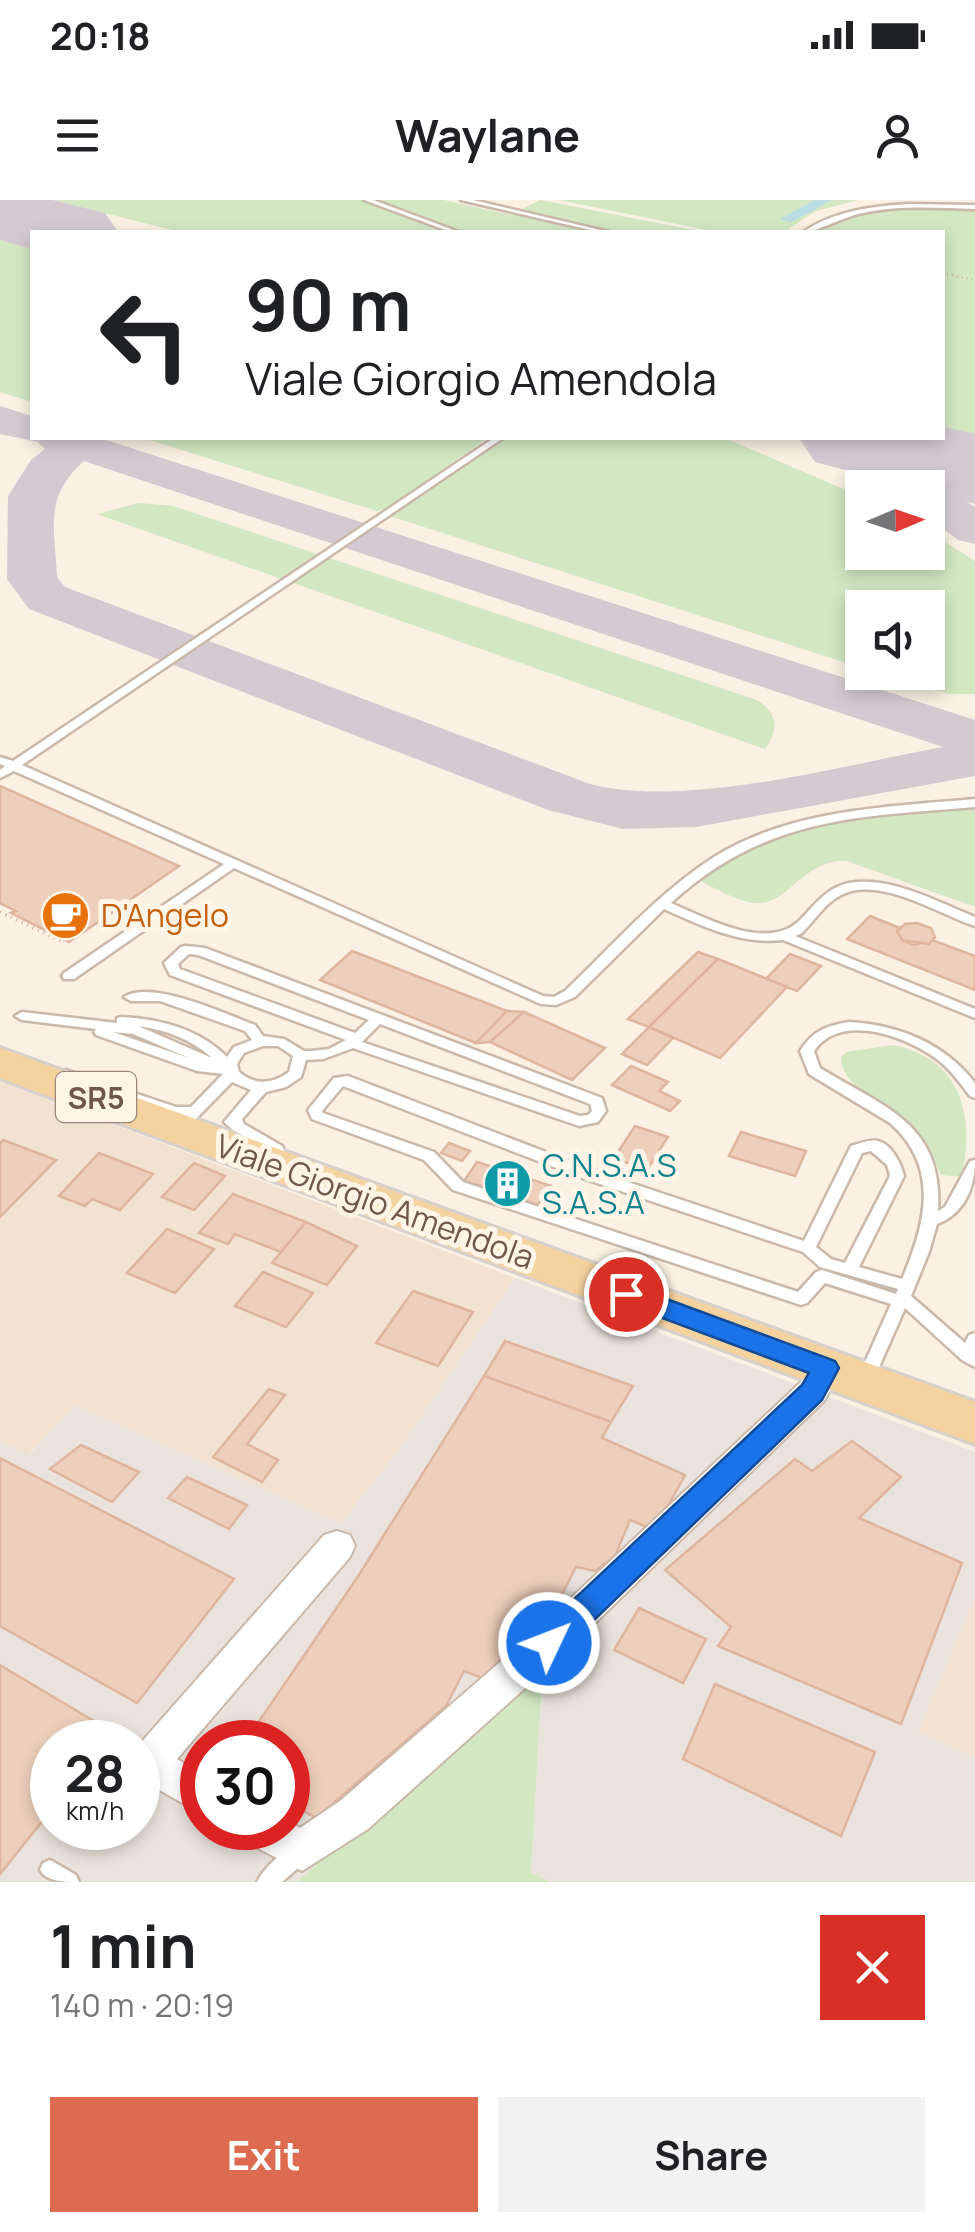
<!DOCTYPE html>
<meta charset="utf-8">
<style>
body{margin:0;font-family:Manrope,sans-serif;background:#f2f2f2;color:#202124;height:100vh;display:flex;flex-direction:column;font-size:38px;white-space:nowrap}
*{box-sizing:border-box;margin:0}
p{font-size:32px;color:#757577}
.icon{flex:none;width:55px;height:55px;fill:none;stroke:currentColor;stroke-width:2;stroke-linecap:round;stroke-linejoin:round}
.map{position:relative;height:1682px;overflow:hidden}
.side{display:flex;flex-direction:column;background:#fff;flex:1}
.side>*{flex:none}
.top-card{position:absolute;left:30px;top:30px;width:915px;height:210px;border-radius:0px;box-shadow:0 5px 15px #0003;background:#fff;color:#202124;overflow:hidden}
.needle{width:65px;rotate:88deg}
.controls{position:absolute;left:845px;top:270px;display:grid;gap:20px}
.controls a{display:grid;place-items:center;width:100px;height:100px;border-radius:0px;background:#fff;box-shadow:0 5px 15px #0003;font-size:50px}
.speed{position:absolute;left:30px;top:1520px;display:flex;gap:20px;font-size:50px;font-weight:700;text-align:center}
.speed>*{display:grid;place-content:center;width:130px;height:130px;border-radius:50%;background:#fff;box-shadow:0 5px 15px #0003;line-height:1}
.speed small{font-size:25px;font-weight:400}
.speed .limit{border:15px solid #d22;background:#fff;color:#111}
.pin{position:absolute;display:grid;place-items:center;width:85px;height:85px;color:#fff;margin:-42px;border:5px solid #fff;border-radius:50%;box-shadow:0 2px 10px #0007}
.me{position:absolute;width:110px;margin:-55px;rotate:47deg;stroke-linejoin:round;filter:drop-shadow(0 0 8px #0008)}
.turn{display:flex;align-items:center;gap:35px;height:210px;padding:0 50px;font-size:45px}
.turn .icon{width:130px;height:130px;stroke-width:2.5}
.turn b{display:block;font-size:70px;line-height:85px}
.round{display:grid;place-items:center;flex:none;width:105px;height:105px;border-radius:0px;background:#f2f2f2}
.head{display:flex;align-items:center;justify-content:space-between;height:170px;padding:0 50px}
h1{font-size:60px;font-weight:700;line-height:75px}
.primary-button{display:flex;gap:20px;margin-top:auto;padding:20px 50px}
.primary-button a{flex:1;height:115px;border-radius:0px;background:#dd6b4f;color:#fff;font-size:40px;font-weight:700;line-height:115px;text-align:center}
.primary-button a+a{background:#f2f2f2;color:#202124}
.status{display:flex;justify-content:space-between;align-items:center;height:70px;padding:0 50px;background:#fff;direction:ltr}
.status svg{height:28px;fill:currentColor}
header{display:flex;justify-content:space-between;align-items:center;height:130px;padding:0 50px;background:#fff;font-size:45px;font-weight:700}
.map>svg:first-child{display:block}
</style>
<div class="status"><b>20:18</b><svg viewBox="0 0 49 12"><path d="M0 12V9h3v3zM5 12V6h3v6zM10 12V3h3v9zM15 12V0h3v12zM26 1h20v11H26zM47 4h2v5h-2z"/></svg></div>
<header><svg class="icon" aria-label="menu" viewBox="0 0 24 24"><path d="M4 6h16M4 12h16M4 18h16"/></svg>Waylane<svg class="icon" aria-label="person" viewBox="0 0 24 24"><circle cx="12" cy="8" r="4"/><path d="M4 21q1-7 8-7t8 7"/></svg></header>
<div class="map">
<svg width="975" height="1682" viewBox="0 0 975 1682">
<rect width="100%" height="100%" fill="#faf0e3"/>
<g fill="#f1e2d1">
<polygon points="0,881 515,1078 397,1252 341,1324 75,1206 28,1255 0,1241"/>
<polygon points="975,1398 975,1557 917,1532"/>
</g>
<path fill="#eae3dd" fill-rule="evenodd" d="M 515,1078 L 975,1252 L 975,1398 L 918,1532 L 975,1557 L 975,1682 L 551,1682 L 531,1674 L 543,1464 L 297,1682 L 0,1682 L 0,1241 L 29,1255 L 75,1205 L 341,1323 L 397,1252 ZM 52,1542 L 138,1542 L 138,1628 L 52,1628 ZM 202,1542 L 288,1542 L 288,1628 L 202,1628 Z"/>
<g fill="#d2e7c2">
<polygon points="53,0 444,0 511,15 540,0 704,32 180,32"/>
<polygon points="560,0 858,0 816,11 784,32 716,32"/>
<path d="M 975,7 L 975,241 L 943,233 L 942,32 L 806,32 C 855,0 917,8 975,7 Z"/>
<polygon points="0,37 32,45 32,202 0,192"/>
<polygon points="143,238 488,238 387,308 377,311"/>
<polygon points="503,238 725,238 862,297 862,352 928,352 928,331 975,361 975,494 949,494 875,473 928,472 928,408 862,408 862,468 390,316"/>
<path d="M 139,303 L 173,306 L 757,500 C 778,513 779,530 765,549 L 97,314 Z"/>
<path d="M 975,605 L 975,707 L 847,661 C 804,658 788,706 756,703 C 737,702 714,687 696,679 L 744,646 L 813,626 Z"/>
<path d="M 893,845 C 961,859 975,914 962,977 L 941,975 C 934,960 928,946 917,934 C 895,909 842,892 841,857 L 846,852 Z"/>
<polygon points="543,1462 531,1673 551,1682 297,1682"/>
</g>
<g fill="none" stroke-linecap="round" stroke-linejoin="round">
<polygon fill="#b9dde2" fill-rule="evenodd" points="815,0 832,0 792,22 780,19"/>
<g fill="#d6cad2" fill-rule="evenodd">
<path d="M 0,206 L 32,216 L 32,238 L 100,238 L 975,520 L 975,576 L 696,627 L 623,629 L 548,610 L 29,409 L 7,379 L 8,296 L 31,260 L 45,249 L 38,242 L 0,234 ZM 84,261 L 943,547 C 843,565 687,609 590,584 L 65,387 L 57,377 C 55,328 43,297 84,261 Z"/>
<polygon points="810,238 863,238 975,307 975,344 958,340 928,317 928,288 883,288 816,247"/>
</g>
<g fill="#d6cad2" fill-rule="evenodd">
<polygon points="0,0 53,0 105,13 118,32 32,32 32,49 0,40"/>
<polygon points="942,226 975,234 975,304 928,292 928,288 912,288 815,262 799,238 942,238"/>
</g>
</g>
<g fill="#eecfbc" stroke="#dfb59e" stroke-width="2.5">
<polygon points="0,586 179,666 69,742 11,713 16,711 0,703"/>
<polygon points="870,716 900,728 897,731 902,740 914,745 932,740 975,756 975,790 847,739"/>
<polygon points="917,723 931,728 935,737 929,744 902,740 897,731 905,724"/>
<polygon points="352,751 507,811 476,843 320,780"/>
<polygon points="698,752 718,759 649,827 628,819"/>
<polygon points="790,754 821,766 797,791 766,779"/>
<polygon points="718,759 787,787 720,858 649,827"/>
<polygon points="507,811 524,812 490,842 476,843"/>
<polygon points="524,812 605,848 572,880 490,842"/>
<polygon points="649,827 673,838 647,865 622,854"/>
<polygon points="631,866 668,882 659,891 680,901 670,911 612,885"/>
<polygon points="635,926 668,937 647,970 614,958"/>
<polygon points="741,932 806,951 795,976 729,956"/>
<polygon points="3,940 56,960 0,1017 0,943"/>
<polygon points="449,943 470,951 462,961 441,953"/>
<polygon points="99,953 153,974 120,1010 92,999 85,1006 59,996"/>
<polygon points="477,962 551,986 538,1005 464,981"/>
<polygon points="194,963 225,976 194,1010 162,997"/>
<polygon points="233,994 306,1022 281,1052 235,1034 228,1044 199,1033"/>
<polygon points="306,1022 357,1046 327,1085 272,1063"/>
<polygon points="167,1029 214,1049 175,1093 127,1073"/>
<polygon points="263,1072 313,1093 286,1127 235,1106"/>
<polygon points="413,1091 473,1112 438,1166 376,1143"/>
<polygon points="505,1141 633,1186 611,1222 484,1176"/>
<polygon points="484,1176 611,1222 602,1238 685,1275 662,1317 647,1327 630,1320 615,1356 595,1371 576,1367 556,1406 482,1478 464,1471 446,1506 316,1618 288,1602 288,1542 245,1542 357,1378"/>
<polygon points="269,1189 285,1195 247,1244 278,1260 262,1282 213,1257"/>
<polygon points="852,1241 901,1277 859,1318 962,1363 901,1524 718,1446 731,1427 665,1370 795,1259 812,1271"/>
<polygon points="81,1245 139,1272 112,1302 50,1269"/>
<polygon points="0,1258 234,1379 137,1503 0,1426"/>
<polygon points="187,1277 247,1305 229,1329 168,1298"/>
<polygon points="639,1408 706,1439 683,1483 614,1450"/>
<polygon points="0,1465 114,1533 106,1542 52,1542 52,1609 0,1674"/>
<polygon points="715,1484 875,1552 841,1636 683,1559"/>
</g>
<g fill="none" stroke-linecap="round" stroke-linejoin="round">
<defs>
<g id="service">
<polygon points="364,0 373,0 459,32 451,32"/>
<polygon points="461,0 473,0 609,32 599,32"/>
<path d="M 909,4 L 975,5 L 975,9 C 938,8 899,5 863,13 C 845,16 815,33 803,32 C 834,11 872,6 909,4 Z"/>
<path d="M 494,238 L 503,238 L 22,565 L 543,796 L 554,797 L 565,791 C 613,745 658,693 714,657 C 791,609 887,607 975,599 L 975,607 C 855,617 765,617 671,703 C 706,718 769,753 801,719 C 816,704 826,688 849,683 C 892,676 937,702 975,717 L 975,726 C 939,714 878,675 841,695 C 825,703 815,720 802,733 L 795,736 L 975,809 L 975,818 L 783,740 C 741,745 702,726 664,709 L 575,797 L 556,805 L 541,804 L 234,668 L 74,779 L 64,779 L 62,776 L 64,773 L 224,664 L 14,571 L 0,578 L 0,570 L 5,566 L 0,564 L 0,557 L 13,561 Z"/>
<path d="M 186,746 L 205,748 L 602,898 L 606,911 L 598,922 L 579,926 L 353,848 L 323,859 L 306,860 L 301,877 L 286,887 L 266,892 L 242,919 L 244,924 L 282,946 L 284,950 L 282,954 L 277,955 L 233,930 L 224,922 L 251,890 L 232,882 L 184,931 L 179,933 L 172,928 L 182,917 L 170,915 L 61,878 L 59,875 L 66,870 L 176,907 L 191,907 L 223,874 L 197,871 L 96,835 L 94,832 L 96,829 L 22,820 L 15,816 L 22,812 L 117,823 L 117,818 L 122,817 C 161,819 199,829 227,857 L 234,847 L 252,840 L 245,831 L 160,801 L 131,801 L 124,797 C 152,779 225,814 255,825 L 263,836 L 284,839 L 304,851 L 312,851 L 329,849 L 346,840 L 170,775 L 164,763 L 181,747 ZM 189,754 L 198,755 L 369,820 L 355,833 L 180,769 L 178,764 ZM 380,824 L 590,904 L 592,911 L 588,915 L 580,916 L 362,842 ZM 138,826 C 166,830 191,839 212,858 ZM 113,832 L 133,834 L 189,858 ZM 263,846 L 278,846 L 293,856 L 289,872 C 272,884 256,886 239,872 L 237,864 L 244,853 Z"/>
<path d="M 849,822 C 899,825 944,843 975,883 L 975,898 L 970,896 C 960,883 951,870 938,860 C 906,836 841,812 814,851 L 820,868 C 883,907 944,923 938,1011 L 945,1007 L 970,961 L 975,960 C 975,988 964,1014 937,1024 L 929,1052 L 911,1096 L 965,1143 L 969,1135 L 975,1133 L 975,1167 L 962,1160 L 905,1108 L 872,1183 L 866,1184 L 860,1183 L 858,1178 L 891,1104 L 825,1083 L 807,1103 L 801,1105 L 453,990 L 424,960 L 312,919 L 308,910 L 334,878 L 348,876 L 595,971 L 804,1041 L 851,946 C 858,944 870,939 878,941 C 892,945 901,963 904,976 L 859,1067 L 902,1079 C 925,1025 941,968 890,923 L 809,874 L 800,851 C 813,831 825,826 849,822 ZM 343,886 L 585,979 L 803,1052 L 820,1067 L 898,1089 L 896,1094 L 822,1070 L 816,1072 L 798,1092 L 463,982 L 434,952 L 323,913 L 322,911 ZM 871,951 L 887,965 L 890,976 L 845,1063 L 831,1059 L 816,1047 L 862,953 Z"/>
<path d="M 301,1642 L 308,1645 L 311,1652 L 308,1659 L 282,1682 L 257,1682 C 264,1667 285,1649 301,1642 Z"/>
<path d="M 50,1660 L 76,1675 L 79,1682 C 64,1682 47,1682 40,1670 L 43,1663 Z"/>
</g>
<g id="minor">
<polygon points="826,1155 838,1159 843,1168 824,1201 562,1455 368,1629 302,1671 246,1642 240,1628 288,1628 288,1621 300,1628 340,1601 536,1431 800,1183 814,1159"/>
<polygon points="337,1331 350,1335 355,1346 350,1357 177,1559 202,1574 202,1614 138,1578 138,1546 324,1335"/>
</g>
<polygon id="primary" points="0,848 975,1202 975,1244 0,878"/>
</defs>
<use href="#service" stroke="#cab8aa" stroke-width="5"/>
<use href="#minor" stroke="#cab8aa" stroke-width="4"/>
<use href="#primary" stroke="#d7d0cd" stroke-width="6"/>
<polyline stroke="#d2b2a0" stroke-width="2.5" stroke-dasharray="1 4" stroke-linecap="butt" points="942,73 975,80"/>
<polyline stroke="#d2b2a0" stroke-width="4" stroke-dasharray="1 5" stroke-linecap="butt" points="0,712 64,742"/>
<use href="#service" fill="#fff" fill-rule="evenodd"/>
<use href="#minor" fill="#fff" fill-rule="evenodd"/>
<use href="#primary" fill="#f5d39f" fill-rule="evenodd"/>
</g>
<polygon fill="#1a73e8" stroke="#114b97" stroke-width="2.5" points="626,1084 835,1161 839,1168 822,1200 560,1453 549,1457 538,1453 533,1443 538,1433 802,1185 809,1173 617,1101 613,1094"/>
<defs>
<symbol id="cafe-disc" viewBox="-11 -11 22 22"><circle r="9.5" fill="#e8710a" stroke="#fef5e8"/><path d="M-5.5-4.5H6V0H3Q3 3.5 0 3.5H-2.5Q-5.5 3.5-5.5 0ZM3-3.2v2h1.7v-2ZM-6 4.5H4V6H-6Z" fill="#fff"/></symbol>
<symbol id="building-disc" viewBox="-11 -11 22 22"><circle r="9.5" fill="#0f9aa8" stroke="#fef5e8"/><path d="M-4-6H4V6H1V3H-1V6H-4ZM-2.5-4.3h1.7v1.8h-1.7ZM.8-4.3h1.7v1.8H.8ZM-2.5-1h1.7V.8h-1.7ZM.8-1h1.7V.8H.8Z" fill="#fff"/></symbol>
</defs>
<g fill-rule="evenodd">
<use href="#cafe-disc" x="38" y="688" width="55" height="55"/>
<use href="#building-disc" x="480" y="956" width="55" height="55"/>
</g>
<g text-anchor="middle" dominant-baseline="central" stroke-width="10" stroke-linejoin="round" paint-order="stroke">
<rect fill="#fef5e8" stroke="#9b867a" stroke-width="2.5" x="56" y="872" width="80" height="50" rx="8"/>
<g font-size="30" font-weight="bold" fill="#70574b">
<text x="96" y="897">SR5</text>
</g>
<g font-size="32" fill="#c56008" stroke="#fef5e8" text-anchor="start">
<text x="101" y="715">D'Angelo</text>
</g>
<g font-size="32" fill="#0d838f" stroke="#fef5e8" text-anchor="start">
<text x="542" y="965">C.N.S.A.S<tspan x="542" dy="37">S.A.S.A</tspan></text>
</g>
<g font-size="32" fill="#70574b" stroke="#fef5e8">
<text transform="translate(375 1001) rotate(20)">Viale Giorgio Amendola</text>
</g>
</g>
</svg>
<div class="controls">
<a><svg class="needle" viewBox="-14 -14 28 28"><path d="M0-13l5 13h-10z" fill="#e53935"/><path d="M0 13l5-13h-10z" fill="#757577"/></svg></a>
<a><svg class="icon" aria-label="sound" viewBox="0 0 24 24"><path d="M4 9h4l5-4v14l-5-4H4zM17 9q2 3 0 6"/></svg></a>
</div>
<div class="speed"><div>28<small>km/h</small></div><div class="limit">30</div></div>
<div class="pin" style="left:626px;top:1094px;background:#d93025"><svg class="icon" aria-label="arrive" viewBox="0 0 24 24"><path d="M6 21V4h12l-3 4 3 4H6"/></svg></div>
<svg class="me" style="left:549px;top:1443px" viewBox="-20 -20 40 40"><circle r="17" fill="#1a73e8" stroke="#fff" stroke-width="3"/><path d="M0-11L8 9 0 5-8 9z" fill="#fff"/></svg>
<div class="top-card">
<div class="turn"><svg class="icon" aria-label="left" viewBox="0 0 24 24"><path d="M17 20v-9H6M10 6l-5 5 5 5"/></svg><div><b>90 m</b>Viale Giorgio Amendola</div></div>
</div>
</div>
<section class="side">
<div class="head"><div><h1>1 min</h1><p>140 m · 20:19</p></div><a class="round" style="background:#d93025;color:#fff"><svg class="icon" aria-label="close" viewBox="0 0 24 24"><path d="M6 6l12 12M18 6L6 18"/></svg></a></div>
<div class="primary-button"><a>Exit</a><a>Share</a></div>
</section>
